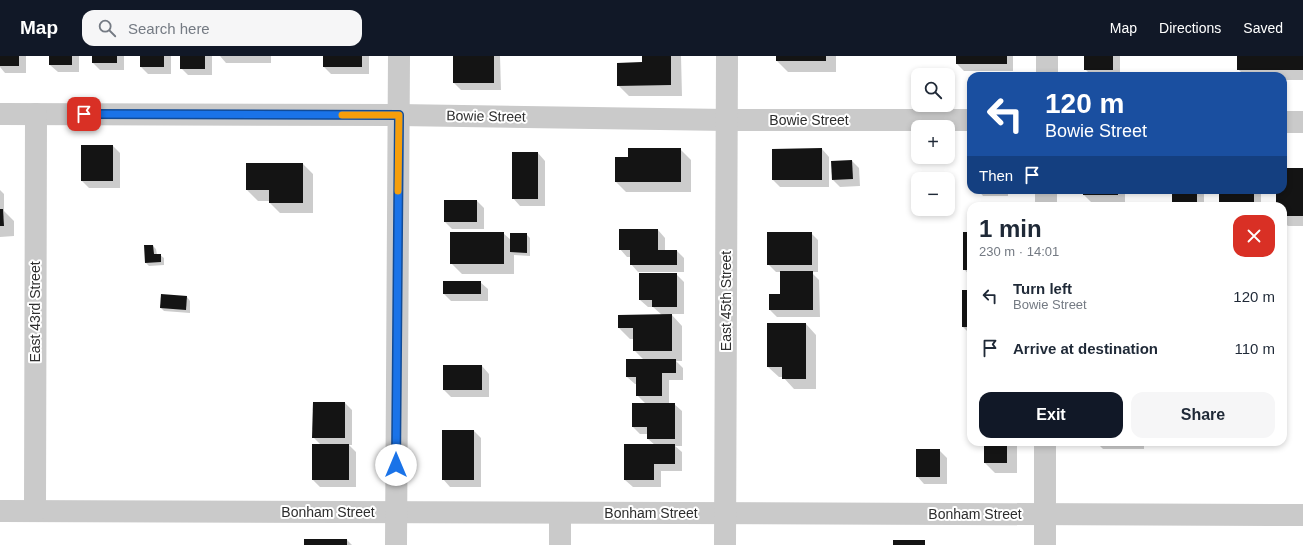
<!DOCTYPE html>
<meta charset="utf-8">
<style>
body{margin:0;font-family:Arial,sans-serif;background:#f6f6f7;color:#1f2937;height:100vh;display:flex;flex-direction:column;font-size:15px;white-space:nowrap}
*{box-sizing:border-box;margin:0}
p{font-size:13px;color:#747a83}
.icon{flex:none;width:22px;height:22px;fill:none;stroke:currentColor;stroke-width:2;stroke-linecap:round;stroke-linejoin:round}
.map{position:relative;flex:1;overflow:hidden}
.panel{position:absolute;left:967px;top:146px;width:320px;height:244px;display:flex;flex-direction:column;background:#fff;border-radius:12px;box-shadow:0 2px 6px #0003}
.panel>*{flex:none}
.banner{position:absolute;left:967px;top:16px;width:320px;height:122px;border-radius:12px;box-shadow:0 2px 6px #0003;background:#1a4fa0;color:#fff;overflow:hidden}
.controls{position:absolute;left:911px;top:12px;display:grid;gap:8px}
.controls a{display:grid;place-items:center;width:44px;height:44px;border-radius:8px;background:#fff;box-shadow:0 2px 6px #0003;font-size:20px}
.pin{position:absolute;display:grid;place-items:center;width:34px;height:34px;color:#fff;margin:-17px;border-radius:8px;box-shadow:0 2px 6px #0006}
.me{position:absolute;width:44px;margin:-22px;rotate:0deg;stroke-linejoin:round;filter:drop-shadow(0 0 3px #0008)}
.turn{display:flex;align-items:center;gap:14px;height:84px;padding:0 12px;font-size:18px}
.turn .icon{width:52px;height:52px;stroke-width:2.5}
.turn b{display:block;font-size:28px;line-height:34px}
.then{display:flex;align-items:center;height:38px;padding:0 12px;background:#0003;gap:8px;font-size:15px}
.round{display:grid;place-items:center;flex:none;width:42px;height:42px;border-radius:12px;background:#f6f6f7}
.headline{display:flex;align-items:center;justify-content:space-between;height:68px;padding:0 12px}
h1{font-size:24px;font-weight:600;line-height:30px}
.action{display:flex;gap:8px;margin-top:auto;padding:8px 12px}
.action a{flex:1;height:46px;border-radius:12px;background:#111827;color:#fff;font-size:16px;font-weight:600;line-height:46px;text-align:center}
.action a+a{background:#f6f6f7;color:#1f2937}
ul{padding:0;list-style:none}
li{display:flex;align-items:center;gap:12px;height:52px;padding:0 12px}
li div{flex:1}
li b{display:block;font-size:15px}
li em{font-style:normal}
header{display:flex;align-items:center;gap:24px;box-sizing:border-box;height:56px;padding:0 20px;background:#111827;color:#fff}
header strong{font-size:19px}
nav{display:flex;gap:22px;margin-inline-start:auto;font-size:14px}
.search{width:280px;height:36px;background:#f6f6f7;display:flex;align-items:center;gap:10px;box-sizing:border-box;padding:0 14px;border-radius:12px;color:#747a83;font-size:15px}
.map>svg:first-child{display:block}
</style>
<header>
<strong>Map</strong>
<div class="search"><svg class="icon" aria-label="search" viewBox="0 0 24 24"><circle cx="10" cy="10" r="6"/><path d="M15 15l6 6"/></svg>Search here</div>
<nav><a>Map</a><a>Directions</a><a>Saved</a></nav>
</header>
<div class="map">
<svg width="1303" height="489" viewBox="0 0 1303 489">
<rect width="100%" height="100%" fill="#fff"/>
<g fill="#0003">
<polygon points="0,0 26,0 26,17 5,17 0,11"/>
<polygon points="50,0 79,0 79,16 58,16 50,9"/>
<polygon points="93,0 124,0 124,14 100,14 93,7"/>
<polygon points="141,0 171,0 171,18 148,18 141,11"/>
<polygon points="181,0 212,0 212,19 188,19 181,12"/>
<polygon points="220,0 271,0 271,7 226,7"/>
<polygon points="324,0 369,0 369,18 331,18 324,11"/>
<polygon points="454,0 500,0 501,34 461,34 454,27"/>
<polygon points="643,0 681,0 682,40 629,40 618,29 643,7"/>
<polygon points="777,0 836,0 836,16 788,16 777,5"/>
<polygon points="957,0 1013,0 1013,15 964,15 957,8"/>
<polygon points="1085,0 1120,0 1120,20 1092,20 1085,13"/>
<polygon points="1238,0 1303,0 1303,24 1283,24 1283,20 1245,20 1238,13"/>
<polygon points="113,90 120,97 120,132 89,132 82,125"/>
<polygon points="680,93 691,104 691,136 626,136 616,126 629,102"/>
<polygon points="822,93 829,101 829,131 780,131 773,124"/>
<polygon points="538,97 545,105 545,150 520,150 513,142"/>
<polygon points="852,105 859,112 860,130 840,131 833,124"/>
<polygon points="303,108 313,118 313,157 280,157 270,147 270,145 258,145 247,134"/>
<polygon points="1283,113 1303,113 1303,170 1288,170 1283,165 1283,150 1277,150 1277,134 1283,134"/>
<polygon points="0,134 4,138 4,155 14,165 14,180 0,181"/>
<polygon points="978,134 1008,134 1008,140 983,140"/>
<polygon points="1084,134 1125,134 1125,146 1091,146 1084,139"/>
<rect x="1173" y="134" width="31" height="16"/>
<rect x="1220" y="134" width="41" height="16"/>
<polygon points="445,145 477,145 484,152 484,173 452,173 445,166"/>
<polygon points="658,174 665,182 665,195 677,195 684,202 684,216 638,216 631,208 631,201 627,201 620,193"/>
<polygon points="503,177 511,184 526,178 530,182 530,200 514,199 514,218 462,218 451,207"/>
<polygon points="811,177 818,184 818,216 811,216 819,224 820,261 777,261 770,254 781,239 781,216 776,216 768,208"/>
<polygon points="971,177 971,221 964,213"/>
<polygon points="153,190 156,193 157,199 160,199 164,202 164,209 149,210 146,207"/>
<polygon points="676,218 684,226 684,258 671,258 682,270 682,305 676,305 683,312 683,324 669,324 669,348 674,348 682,355 682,390 675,390 682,396 682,415 661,415 661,431 633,431 625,424 655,389 648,383 648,378 640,378 633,371 646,348 637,339 637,328 635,328 627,321 627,304 644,304 634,294 634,283 630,283 619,272 662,259 653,251 648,251 640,244"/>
<polygon points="480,226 488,233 488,245 451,245 444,238"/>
<polygon points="971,235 971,279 963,271"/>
<polygon points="162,239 187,241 190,245 190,257 164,255 161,252"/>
<polygon points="806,268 816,279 816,333 794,333 783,321 779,321 768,311"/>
<polygon points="444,310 482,310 489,318 489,341 451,341 444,334"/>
<polygon points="345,347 352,354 352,389 349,389 356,396 356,431 320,431 313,424 321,389 313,381"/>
<polygon points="474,375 481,382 481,431 450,431 443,423"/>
<polygon points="985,386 1017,386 1017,417 995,417 985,407"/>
<polygon points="1096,386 1144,386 1144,393 1103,393"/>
<polygon points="939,394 947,402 947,428 924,428 917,420"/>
<polygon points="347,484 352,489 305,489"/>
</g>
<g fill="#141414">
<rect x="0" y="0" width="19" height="10"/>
<rect x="49" y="0" width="23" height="9"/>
<rect x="92" y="0" width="25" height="7"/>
<rect x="140" y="0" width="24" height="11"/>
<rect x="180" y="0" width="25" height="13"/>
<rect x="323" y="0" width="39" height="11"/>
<rect x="453" y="0" width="41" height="27"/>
<polygon points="642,0 671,0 671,29 617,30 617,7 642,6"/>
<rect x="776" y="0" width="50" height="5"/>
<rect x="956" y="0" width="51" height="8"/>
<rect x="1084" y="0" width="29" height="14"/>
<rect x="1237" y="0" width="66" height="14"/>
<rect x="81" y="89" width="32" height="36"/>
<polygon points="628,92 681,92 681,126 615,126 615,101 628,101"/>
<polygon points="822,92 822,124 772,124 772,93"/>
<rect x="512" y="96" width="26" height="47"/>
<polygon points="852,104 853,123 832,124 831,105"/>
<polygon points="246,107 303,107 303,147 269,147 269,134 246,134"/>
<polygon points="1283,112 1303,112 1303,160 1283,160 1283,150 1276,150 1276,134 1283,134"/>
<rect x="1083" y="134" width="35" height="5"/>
<rect x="1172" y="134" width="25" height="16"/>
<rect x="1219" y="134" width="35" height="16"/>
<rect x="444" y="144" width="33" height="22"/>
<polygon points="0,153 3,153 4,170 0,170"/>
<polygon points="619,173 658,173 658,194 677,194 677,209 630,209 630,194 619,194"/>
<rect x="450" y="176" width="54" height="32"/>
<rect x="767" y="176" width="45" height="33"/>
<rect x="963" y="176" width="8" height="38"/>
<polygon points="510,177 527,177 527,197 510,196"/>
<polygon points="144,189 153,189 154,198 161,198 161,206 145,207"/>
<polygon points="780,215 813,215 813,254 769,254 769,238 780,238"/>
<polygon points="639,217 677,217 677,251 652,251 652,244 639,244"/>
<rect x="443" y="225" width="38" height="13"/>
<rect x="962" y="234" width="9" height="37"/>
<polygon points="161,238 187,240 186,254 160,252"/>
<polygon points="672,258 672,295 633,295 633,272 618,272 618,259"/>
<polygon points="767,267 806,267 806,323 782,323 782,311 767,311"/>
<polygon points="626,303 676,303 676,317 662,317 662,340 636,340 636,321 626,321"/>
<rect x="443" y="309" width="39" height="25"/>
<polygon points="313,346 345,346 345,382 312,382"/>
<polygon points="632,347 675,347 675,383 647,383 647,371 632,371"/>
<rect x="442" y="374" width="32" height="50"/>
<rect x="984" y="386" width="23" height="21"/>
<rect x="312" y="388" width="37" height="36"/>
<polygon points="624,388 675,388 675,408 654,408 654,424 624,424"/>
<rect x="916" y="393" width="24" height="28"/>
<rect x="304" y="483" width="43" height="6"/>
<rect x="893" y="484" width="32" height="5"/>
</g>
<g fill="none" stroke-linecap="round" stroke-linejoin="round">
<g stroke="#cacaca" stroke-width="22">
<polyline points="1047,20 1047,0"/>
<polyline points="0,58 399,59 727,64 971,64"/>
<polyline points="1283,66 1303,66"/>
<polyline points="1046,150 1046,134"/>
<polyline points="0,455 1303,459"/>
<polyline points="35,455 36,58"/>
<polyline points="396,489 399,0"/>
<polyline points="560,489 560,457"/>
<polyline points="725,489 727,0"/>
<polyline points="1045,489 1045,386"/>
</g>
</g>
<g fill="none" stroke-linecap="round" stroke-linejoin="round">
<defs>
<polyline id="route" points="84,58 399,59 396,409"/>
</defs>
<use href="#route" stroke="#114b97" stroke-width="10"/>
<use href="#route" stroke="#1a73e8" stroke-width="7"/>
<polyline stroke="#f59e0b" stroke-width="7" points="342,59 399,59 398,135"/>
</g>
<g text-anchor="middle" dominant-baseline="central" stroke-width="4" stroke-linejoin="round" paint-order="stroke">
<g font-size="14" fill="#2d2d2d" stroke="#fff">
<text transform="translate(486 60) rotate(1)">Bowie Street</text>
<text x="809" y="64">Bowie Street</text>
<text transform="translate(726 245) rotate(-90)">East 45th Street</text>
<text transform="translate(35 256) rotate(-90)">East 43rd Street</text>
<text x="328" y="456">Bonham Street</text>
<text x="651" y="457">Bonham Street</text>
<text x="975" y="458">Bonham Street</text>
</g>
</g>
</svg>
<div class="controls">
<a><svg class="icon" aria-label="search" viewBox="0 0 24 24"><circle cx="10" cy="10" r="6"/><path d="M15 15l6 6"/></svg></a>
<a>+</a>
<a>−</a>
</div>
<div class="pin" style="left:84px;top:58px;background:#d93025"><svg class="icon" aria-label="arrive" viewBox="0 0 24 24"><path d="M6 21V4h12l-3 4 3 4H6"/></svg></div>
<svg class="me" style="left:396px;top:409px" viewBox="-20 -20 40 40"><circle r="19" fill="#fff"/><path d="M0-13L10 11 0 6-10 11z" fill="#1a73e8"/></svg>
<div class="banner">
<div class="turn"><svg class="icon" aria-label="left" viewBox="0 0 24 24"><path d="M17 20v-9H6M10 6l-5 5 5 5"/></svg><div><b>120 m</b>Bowie Street</div></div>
<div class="then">Then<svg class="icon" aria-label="arrive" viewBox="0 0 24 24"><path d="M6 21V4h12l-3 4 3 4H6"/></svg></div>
</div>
<section class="panel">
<div class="headline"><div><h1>1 min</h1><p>230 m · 14:01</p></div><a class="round" style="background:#d93025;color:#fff"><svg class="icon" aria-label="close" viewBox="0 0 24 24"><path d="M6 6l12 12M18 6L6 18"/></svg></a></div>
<ul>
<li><svg class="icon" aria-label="left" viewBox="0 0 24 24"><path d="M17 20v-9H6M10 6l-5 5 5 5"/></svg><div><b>Turn left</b><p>Bowie Street</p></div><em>120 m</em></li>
<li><svg class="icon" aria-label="arrive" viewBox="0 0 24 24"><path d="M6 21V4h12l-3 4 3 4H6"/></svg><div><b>Arrive at destination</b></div><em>110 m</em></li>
</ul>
<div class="action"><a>Exit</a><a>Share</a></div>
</section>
</div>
